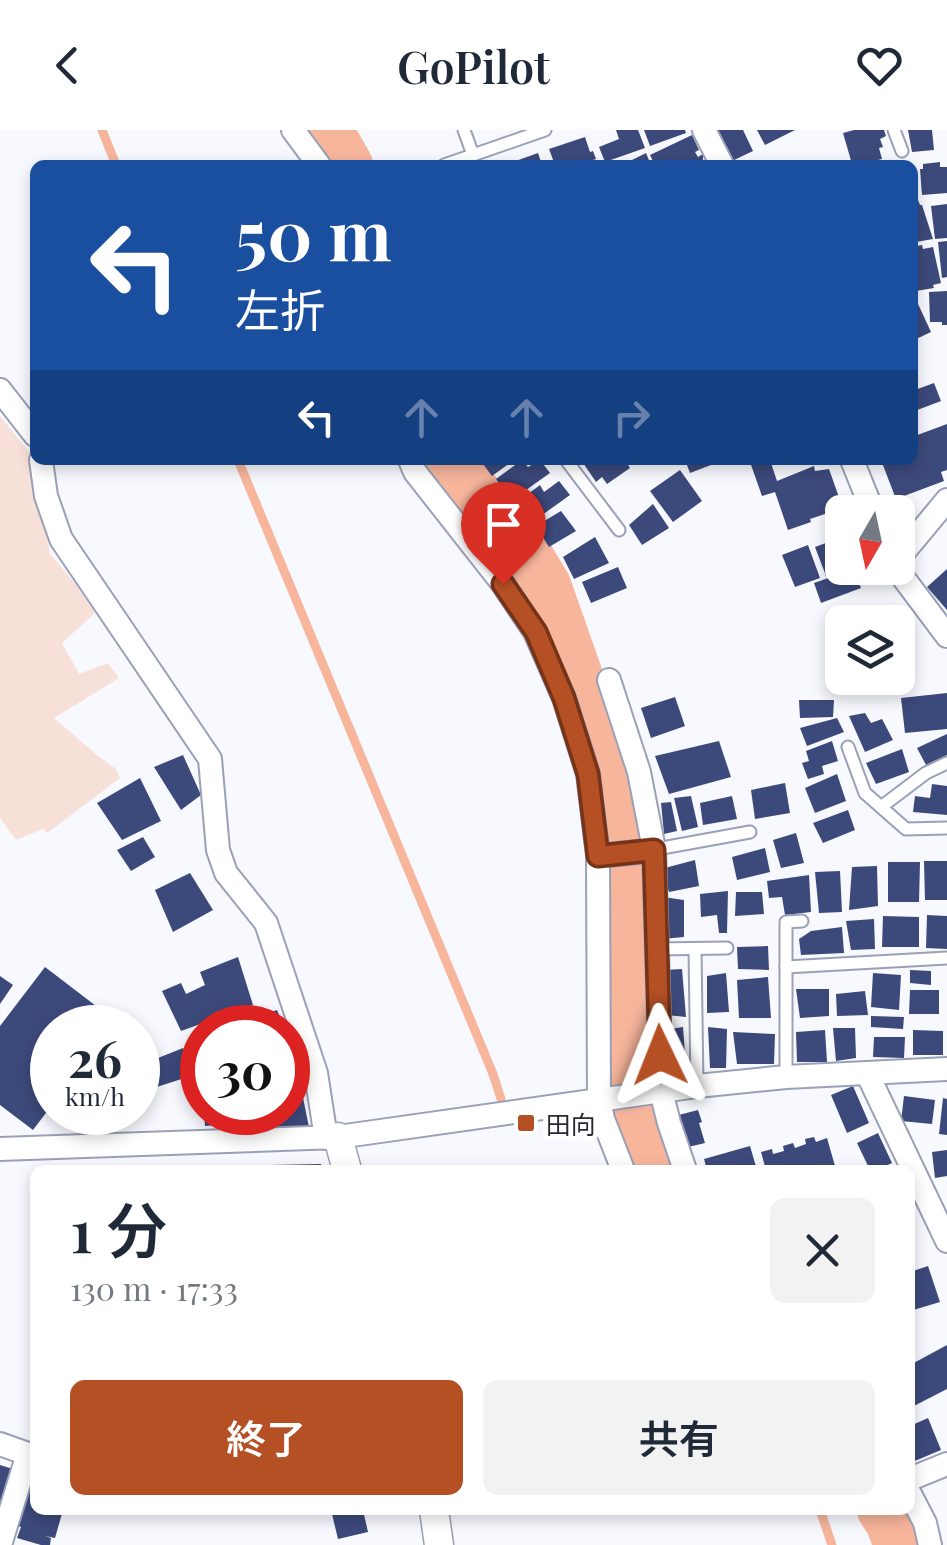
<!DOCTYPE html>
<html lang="ja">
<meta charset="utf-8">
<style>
body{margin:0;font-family:"Playfair Display","Noto Sans JP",serif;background:#f2f2f3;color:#1f2937;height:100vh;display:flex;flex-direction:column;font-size:38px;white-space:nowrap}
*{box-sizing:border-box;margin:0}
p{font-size:32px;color:#747a83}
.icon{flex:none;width:55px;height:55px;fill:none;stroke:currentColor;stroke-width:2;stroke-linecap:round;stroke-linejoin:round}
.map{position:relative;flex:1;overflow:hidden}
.drawer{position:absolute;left:30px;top:1035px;width:885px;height:350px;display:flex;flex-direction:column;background:#fff;border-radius:15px;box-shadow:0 5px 15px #0003}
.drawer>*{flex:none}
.guide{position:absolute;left:30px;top:30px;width:888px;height:305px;border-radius:15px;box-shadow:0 5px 15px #0003;background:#1a4fa0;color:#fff;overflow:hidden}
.needle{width:65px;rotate:189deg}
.buttons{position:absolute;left:825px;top:365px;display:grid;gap:20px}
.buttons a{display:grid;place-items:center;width:90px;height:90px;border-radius:15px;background:#fff;box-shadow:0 5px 15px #0003;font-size:50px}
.speed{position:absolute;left:30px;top:875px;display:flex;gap:20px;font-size:50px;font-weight:700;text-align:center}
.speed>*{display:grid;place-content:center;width:130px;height:130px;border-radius:50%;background:#fff;box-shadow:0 5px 15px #0003;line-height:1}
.speed small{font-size:25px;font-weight:400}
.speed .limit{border:15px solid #d22;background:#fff;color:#111}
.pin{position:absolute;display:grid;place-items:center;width:85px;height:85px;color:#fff;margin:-102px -42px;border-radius:50% 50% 50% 0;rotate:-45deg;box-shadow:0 0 10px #0007}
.pin .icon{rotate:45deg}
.me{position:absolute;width:110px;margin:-55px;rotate:358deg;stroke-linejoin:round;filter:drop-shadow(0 0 8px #0008)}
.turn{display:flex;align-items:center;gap:35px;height:210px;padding:0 40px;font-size:45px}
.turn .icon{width:130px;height:130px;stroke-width:2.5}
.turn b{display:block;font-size:70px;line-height:85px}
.lanes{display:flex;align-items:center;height:95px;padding:0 40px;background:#0003;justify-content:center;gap:50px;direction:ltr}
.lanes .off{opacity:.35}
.round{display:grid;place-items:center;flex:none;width:105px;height:105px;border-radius:15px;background:#f2f2f3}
.head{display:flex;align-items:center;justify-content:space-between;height:170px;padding:0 40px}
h1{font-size:60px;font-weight:600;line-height:75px}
.action{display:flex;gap:20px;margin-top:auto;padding:20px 40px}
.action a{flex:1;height:115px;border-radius:15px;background:#b54f24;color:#fff;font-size:40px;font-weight:600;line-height:115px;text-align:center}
.action a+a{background:#f2f2f3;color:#1f2937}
header{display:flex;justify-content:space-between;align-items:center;height:130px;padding:0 40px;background:#fff;font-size:45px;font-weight:600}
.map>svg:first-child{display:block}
</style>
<header><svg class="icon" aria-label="back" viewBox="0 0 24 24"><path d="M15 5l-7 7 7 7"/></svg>GoPilot<svg class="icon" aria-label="heart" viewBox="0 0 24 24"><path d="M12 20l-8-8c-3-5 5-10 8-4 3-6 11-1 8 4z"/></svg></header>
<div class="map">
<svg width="947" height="1415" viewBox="0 0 947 1415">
<rect width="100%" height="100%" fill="#f8f9fe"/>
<polygon fill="#f7e0d8" points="0,286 30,323 50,424 74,452 95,483 62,513 79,544 108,533 119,548 54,588 98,626 116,639 120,648 47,703 43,699 16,710 0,688"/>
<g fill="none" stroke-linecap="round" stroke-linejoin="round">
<g stroke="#f7b59c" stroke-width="9">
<polyline points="102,0 116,35"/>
<polyline points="238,330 493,944 501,969"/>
<polyline points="820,1380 832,1415"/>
</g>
<g stroke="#f7b59c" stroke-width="50">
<polyline points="328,0 348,35"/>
<polyline points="449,330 524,419 546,455 609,634 620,707 624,749 622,777 627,939 637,996 654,1040"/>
<polyline points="882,1380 890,1392 899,1415"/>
</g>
</g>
<g fill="#3c497b">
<polygon points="616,0 638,0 645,18 605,32 599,17 619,9"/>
<polygon points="644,0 685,0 686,3 650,16"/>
<polygon points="714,0 743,0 753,21 730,32"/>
<polygon points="757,0 795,0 765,15"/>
<polygon points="854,0 884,0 886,6 880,9 883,17 879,18 882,29 866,33 865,30 852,34 843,3"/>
<polygon points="908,0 932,0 934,20 912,22"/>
<polygon points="692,5 699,20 695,22 698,27 703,24 703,35 655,35 650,25"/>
<polygon points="585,7 590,22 593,21 596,29 593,30 594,35 555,35 549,19"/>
<polygon points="538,23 542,35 507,35 507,34"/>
<polygon points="646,23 651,35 622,35"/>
<polygon points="940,32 940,37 947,37 947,63 922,65 920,39 923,39 923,34"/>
<polygon points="918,70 920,75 922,75 933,109 916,112 915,109 912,110 912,72"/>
<polygon points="947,74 947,108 935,109 931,76"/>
<polygon points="947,111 947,147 942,148 938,112"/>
<polygon points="922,115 923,119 933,117 941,153 933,155 934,158 916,161 912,145 912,117"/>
<polygon points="912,161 931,202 912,211"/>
<polygon points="947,161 947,195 942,195 942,192 930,192 929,162"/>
<polygon points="934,253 941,271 912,282 912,261"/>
<polygon points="947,294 947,340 941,342 944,351 896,369 881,330 912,330 912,307"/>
<polygon points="480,330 514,330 492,346"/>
<polygon points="522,330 528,337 540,330 550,343 512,370 496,349"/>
<polygon points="581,330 625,330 630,338 607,354 602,347 596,352"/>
<polygon points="685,330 724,330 690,343"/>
<polygon points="756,330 770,330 777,351 814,336 815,341 829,339 841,373 825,382 825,384 810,389 811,392 788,400 775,362 762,366 750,332"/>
<polygon points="680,340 702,371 673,392 650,361"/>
<polygon points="559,351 570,365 531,393 516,373 540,355 544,362"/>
<polygon points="653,374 669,398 642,415 629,395"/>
<polygon points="561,381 576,401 549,417 536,396"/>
<polygon points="595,407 609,433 574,449 563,427"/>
<polygon points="842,407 842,440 826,446 815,417"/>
<polygon points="808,415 820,448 795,457 782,425"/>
<polygon points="618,437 627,458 591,473 582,452"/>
<polygon points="854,439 861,458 821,473 814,453"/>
<polygon points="947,439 947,480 927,457"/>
<polygon points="947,563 947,599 905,603 901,568"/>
<polygon points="675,567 685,596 651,608 641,578"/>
<polygon points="799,570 834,570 833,587 800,588"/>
<polygon points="865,583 871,593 882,589 893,610 865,622 849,586"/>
<polygon points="837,588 844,602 807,616 800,598"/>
<polygon points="947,604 947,625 926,635 917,618"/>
<polygon points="719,611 731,647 669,664 655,626"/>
<polygon points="832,611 838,631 822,636 824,644 808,649 802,633 809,631 806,621"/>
<polygon points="902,619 909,642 876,654 866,633"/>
<polygon points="183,625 201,665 181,680 154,637"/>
<polygon points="837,644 846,671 815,683 805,658"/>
<polygon points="140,648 161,691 122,710 97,673"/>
<polygon points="785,653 790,683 755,689 751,660"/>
<polygon points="932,654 947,656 947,685 913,682 915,666 930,668"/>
<polygon points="691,666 698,697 682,701 674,668"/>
<polygon points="732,666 737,689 703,695 700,673"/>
<polygon points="671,672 677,701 664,704 661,673"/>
<polygon points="848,680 855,700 823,713 813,693"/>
<polygon points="796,703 804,733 781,738 773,710"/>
<polygon points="143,707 155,727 131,741 117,720"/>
<polygon points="765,718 770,742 737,750 732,727"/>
<polygon points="695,730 699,756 669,762 661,739"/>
<polygon points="924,731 947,731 947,770 925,770"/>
<polygon points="888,732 920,732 919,772 888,772"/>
<polygon points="877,736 878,776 849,780 852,737"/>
<polygon points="840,741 842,782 819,783 815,742"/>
<polygon points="190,743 213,780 173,802 155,760"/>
<polygon points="809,745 811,782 785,785 782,767 769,768 767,751"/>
<polygon points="728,761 727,803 719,803 717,785 701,787 700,764"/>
<polygon points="736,762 762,762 764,784 735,786"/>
<polygon points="663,767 684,770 684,807 663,809"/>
<polygon points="927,785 947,786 947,819 926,818"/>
<polygon points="883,786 919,787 919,817 882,817"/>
<polygon points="874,789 875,819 851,820 846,791"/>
<polygon points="842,797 844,823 801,825 799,809 811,801"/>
<polygon points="768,816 769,840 738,839 737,817"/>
<polygon points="238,827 253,875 181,901 162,861 181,853 186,864 205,855 200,842"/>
<polygon points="45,837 117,892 112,898 52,898 52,975 33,1000 0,975 0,896"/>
<polygon points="682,839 686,887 667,885 664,840"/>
<polygon points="910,840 931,841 931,855 910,853"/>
<polygon points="726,843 729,882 707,883 707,846"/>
<polygon points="873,843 901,845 899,880 871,877"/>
<polygon points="0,846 13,855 0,874"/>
<polygon points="768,847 771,888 739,888 737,850"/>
<polygon points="796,859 829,859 829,886 800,888"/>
<polygon points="910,860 939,860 939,884 909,884"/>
<polygon points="865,861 868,885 837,886 836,864"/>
<polygon points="277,880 284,898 230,898 230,897"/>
<polygon points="871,886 904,887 903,899 871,897"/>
<polygon points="683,897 686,938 667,940 664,900"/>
<polygon points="708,897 727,899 726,938 710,938"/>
<polygon points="833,898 855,898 856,928 836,931"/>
<polygon points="825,900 827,932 797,932 796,902"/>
<polygon points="913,900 943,901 943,925 913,925"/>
<polygon points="733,902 775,904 774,934 737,934"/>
<polygon points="874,907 905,907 904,928 873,927"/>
<polygon points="183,918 194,945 138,963 138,936"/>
<polygon points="300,953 309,997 277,1003 273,982 288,982 288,956"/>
<polygon points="853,956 869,993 847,1003 831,965"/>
<polygon points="904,966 935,970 932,994 901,991"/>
<polygon points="943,968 947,969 947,1005 939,1004"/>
<polygon points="698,980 702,992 699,993 705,1013 684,1018 675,986"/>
<polygon points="204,982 264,982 264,991 205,996"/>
<polygon points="878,1003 892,1033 877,1040 870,1040 857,1013"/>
<polygon points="814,1007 816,1012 827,1008 835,1036 824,1040 766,1040 761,1022 772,1019 773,1024 784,1021 783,1016 793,1013 795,1018 806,1014 805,1009"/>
<polygon points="750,1016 757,1040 707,1040 704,1029"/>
<polygon points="947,1020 947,1046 935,1048 932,1022"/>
<polygon points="321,1034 322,1040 270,1040 269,1035"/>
<polygon points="928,1136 940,1172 910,1181 910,1142"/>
<polygon points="947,1215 947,1259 910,1278 910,1235"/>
<polygon points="928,1288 941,1320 910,1333 910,1296"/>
<polygon points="35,1333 35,1380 63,1380 55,1408 45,1406 51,1408 50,1415 41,1415 17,1408 21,1397 12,1394"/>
<polygon points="0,1335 13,1339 0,1378"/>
<polygon points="331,1380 363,1380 368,1402 338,1409"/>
</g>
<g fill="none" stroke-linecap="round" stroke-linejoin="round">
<defs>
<g id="service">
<polyline points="464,0 473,25 545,0"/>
<polyline points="894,0 902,21"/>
<polyline points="444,35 473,25"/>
<polyline points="566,330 619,400"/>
<polyline points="848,617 865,663 906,699 947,698"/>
<polyline points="881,677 926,643 947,633"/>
<polyline points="651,720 750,702"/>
<polyline points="656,819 727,818"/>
<polyline points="695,819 697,956"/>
<polyline points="786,837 947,828"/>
<polyline points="786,947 786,792 802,791"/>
</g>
<g id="minor">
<polyline points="293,0 319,35"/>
<polyline points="704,0 722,35"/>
<polyline points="0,260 35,305"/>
<polyline points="41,330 46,366 61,409 210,629 218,720 226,743 266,793 316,943 326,1008"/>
<polyline points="410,330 415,342 503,454 535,502 564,568 588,644 598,726 599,970 603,989 623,1040"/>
<polyline points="852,330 873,382"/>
<polyline points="898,429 947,370"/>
<polyline points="896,438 947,506"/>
<polyline points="609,550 639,642 654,719 661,961 669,993 685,1040"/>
<polyline points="598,726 647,721"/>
<polyline points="867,943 947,1111"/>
<polyline points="0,1019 338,1007 697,956 786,947 947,939"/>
<polyline points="0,1314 28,1324 0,1415"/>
<polyline points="910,1349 947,1334"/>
<polyline points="910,1364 925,1393 930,1415"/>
</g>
<g id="tertiary">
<polyline points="338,1007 347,1040"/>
<polyline points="434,1380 439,1415"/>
</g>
</defs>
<use href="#service" stroke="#99a0b7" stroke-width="15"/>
<use href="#minor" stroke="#99a0b7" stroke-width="26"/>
<use href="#tertiary" stroke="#99a0b7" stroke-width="31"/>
<use href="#service" stroke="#fff" stroke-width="11"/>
<use href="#minor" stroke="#fff" stroke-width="22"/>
<use href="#tertiary" stroke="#fff" stroke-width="28"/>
</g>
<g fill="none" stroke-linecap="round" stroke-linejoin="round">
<defs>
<polyline id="route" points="503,454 536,502 564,568 588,644 598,726 654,720 660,925"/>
</defs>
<use href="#route" stroke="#763317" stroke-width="25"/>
<use href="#route" stroke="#b54f24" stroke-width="18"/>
</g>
<rect fill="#b54f24" stroke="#fff" stroke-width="4" x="516" y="983" width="20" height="20" rx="5"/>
<g text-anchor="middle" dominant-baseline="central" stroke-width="10" stroke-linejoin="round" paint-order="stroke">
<g font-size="25" fill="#262832" stroke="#fff" text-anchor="start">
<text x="546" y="993">田向</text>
</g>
</g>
</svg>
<div class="buttons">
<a><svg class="needle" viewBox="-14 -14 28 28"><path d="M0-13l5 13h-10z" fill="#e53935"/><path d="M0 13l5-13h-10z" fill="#747a83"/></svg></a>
<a><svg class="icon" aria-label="layers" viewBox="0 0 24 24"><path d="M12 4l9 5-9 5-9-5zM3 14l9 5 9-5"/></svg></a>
</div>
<div class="speed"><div>26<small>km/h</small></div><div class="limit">30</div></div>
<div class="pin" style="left:503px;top:454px;background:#d93025"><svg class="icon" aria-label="arrive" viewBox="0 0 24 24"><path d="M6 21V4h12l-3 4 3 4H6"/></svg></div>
<svg class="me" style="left:660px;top:925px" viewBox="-20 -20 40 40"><path d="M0-17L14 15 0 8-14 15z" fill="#b54f24" stroke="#fff" stroke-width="4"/></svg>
<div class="guide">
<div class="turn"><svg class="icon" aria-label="left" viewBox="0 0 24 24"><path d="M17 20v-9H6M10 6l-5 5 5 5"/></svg><div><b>50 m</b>左折</div></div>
<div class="lanes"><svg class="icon" aria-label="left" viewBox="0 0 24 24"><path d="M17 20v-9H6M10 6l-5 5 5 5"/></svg><svg class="icon off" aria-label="ahead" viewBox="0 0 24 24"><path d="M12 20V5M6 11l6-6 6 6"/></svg><svg class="icon off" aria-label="ahead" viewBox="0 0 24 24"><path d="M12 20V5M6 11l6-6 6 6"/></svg><svg class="icon off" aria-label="right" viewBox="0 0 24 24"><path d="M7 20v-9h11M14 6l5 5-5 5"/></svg></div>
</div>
<section class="drawer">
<div class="head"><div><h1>1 分</h1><p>130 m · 17:33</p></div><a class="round"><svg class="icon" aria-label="close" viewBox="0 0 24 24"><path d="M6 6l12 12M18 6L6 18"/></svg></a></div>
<div class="action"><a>終了</a><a>共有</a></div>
</section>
</div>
